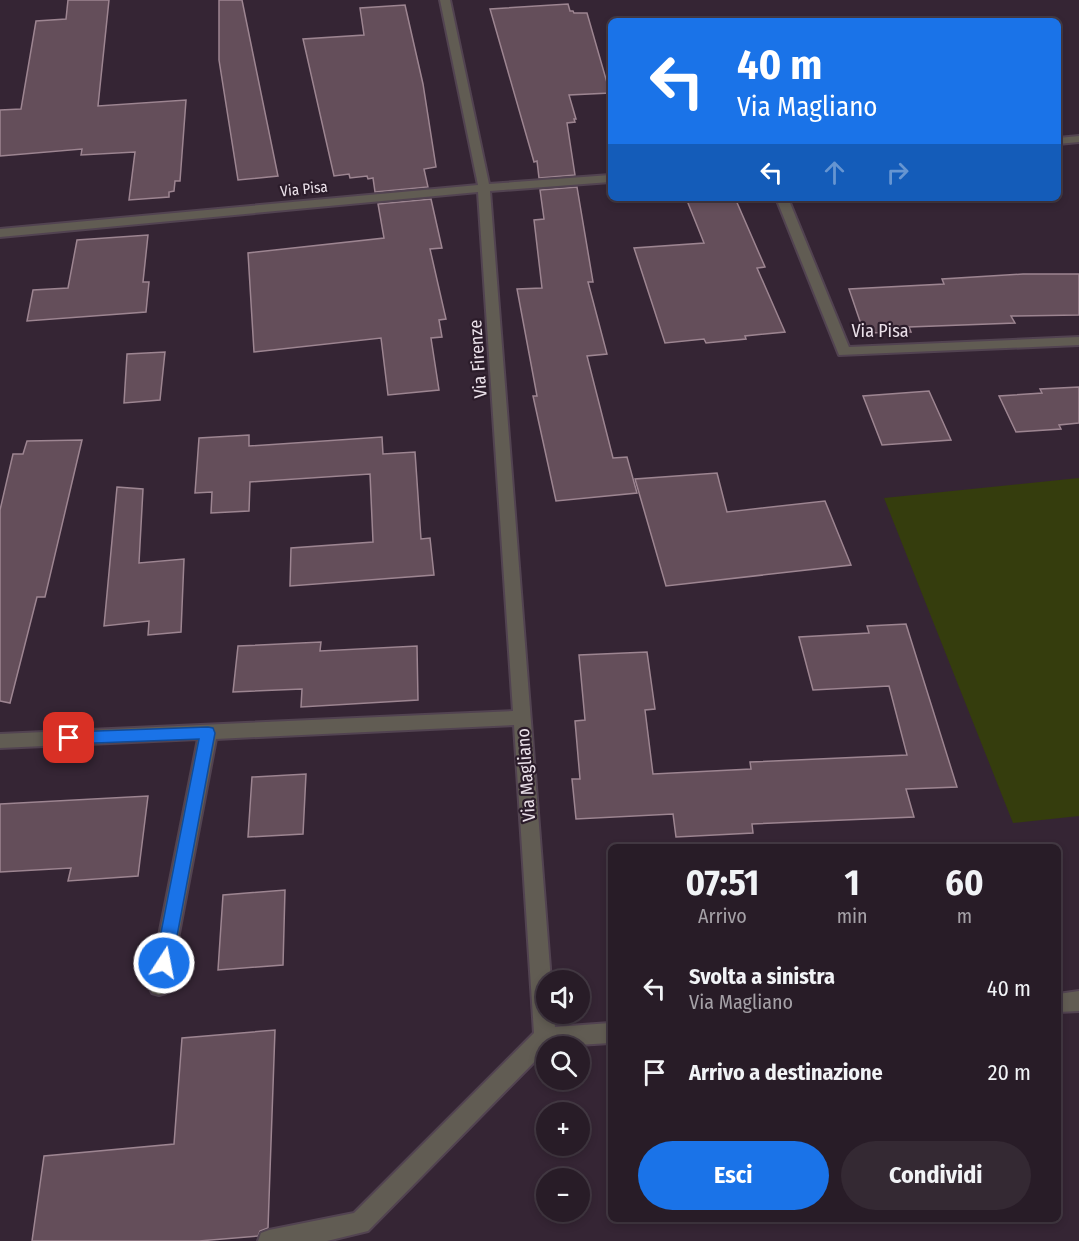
<!DOCTYPE html>
<html lang="it">
<meta charset="utf-8">
<style>
body{margin:0;font-family:"Fira Sans Condensed",sans-serif;background:#342933;color:#f1f3f6;height:100vh;display:flex;flex-direction:column;font-size:22px;white-space:nowrap}
*{box-sizing:border-box;margin:0}
p{font-size:20px;color:#a5a1a7}
.icon{flex:none;width:33px;height:33px;fill:none;stroke:currentColor;stroke-width:2;stroke-linecap:round;stroke-linejoin:round}
.map{position:relative;flex:1;overflow:hidden}
.drawer{position:absolute;left:608px;top:844px;width:453px;height:378px;display:flex;flex-direction:column;background:#281c27;border-radius:9px;box-shadow:0 3px 9px #0003,0 0 0 2px #443a44}
.drawer>*{flex:none}
.top-card{position:absolute;left:608px;top:18px;width:453px;height:183px;border-radius:9px;box-shadow:0 3px 9px #0003,0 0 0 2px #443a44;background:#1a73e8;color:#fff;overflow:hidden}
.fabs{position:absolute;left:536px;top:970px;display:grid;gap:12px}
.fabs a{display:grid;place-items:center;width:54px;height:54px;border-radius:50%;background:#281c27;box-shadow:0 3px 9px #0003,0 0 0 2px #443a44;font-size:30px}
.pin{position:absolute;display:grid;place-items:center;width:51px;height:51px;color:#fff;margin:-26px;border-radius:12px;box-shadow:0 3px 9px #0006}
.me{position:absolute;width:66px;margin:-33px;rotate:11deg;stroke-linejoin:round;filter:drop-shadow(0 0 4px #0008)}
.turn{display:flex;align-items:center;gap:21px;height:126px;padding:0 30px;font-size:27px}
.turn .icon{width:78px;height:78px;stroke-width:2.5}
.turn b{display:block;font-size:42px;line-height:51px}
.lanes{display:flex;align-items:center;height:57px;padding:0 30px;background:#0003;justify-content:center;gap:30px;direction:ltr}
.lanes .off{opacity:.35}
.eta{display:flex;justify-content:space-evenly;align-items:center;height:102px;text-align:center}
.eta b{font-size:36px;font-weight:700;line-height:42px}
.cta{display:flex;gap:12px;margin-top:auto;padding:12px 30px}
.cta a{flex:1;height:69px;border-radius:36px;background:#1a73e8;color:#fff;font-size:24px;font-weight:700;line-height:69px;text-align:center}
.cta a+a{background:#342933;color:#f1f3f6}
ul{padding:0;list-style:none}
li{display:flex;align-items:center;gap:18px;height:84px;padding:0 30px}
li div{flex:1}
li b{display:block;font-size:22px}
li em{font-style:normal}
.map>svg:first-child{display:block}
</style>
<div class="map">
<svg width="1079" height="1241" viewBox="0 0 1079 1241">
<rect width="100%" height="100%" fill="#352534"/>
<polygon fill="#353d0d" points="1079,478 1079,816 1013,823 884,498"/>
<g fill="#644e5a" stroke="#9d8591" stroke-width="1.5">
<polygon points="68,0 109,0 98,106 186,100 180,181 175,181 174,191 169,192 169,197 129,200 135,152 81,155 82,149 0,156 0,110 21,109 36,21 66,19"/>
<polygon points="219,0 242,0 278,176 238,180 219,60"/>
<polygon points="568,4 570,11 573,11 574,13 587,13 610,93 569,95 576,119 574,119 575,122 567,123 575,175 539,178 537,161 534,162 490,9"/>
<polygon points="405,5 423,84 436,167 424,169 428,187 375,192 373,178 368,179 367,176 350,178 349,174 334,176 303,39 364,35 360,8"/>
<polygon points="577,187 593,282 588,282 607,354 587,356 613,458 627,457 637,493 556,501 533,396 537,396 517,289 542,288 534,220 544,219 540,190"/>
<polygon points="686,198 735,198 765,267 757,268 785,332 745,336 746,339 706,343 704,339 665,343 634,248 704,243"/>
<polygon points="431,199 442,248 430,249 446,319 439,320 442,337 431,338 439,390 388,395 381,338 254,352 248,253 384,238 378,204"/>
<polygon points="148,235 143,282 149,282 146,312 27,321 33,290 68,288 77,240"/>
<polygon points="1023,274 1079,274 1079,315 1011,316 1015,323 909,327 911,332 864,333 849,289 944,284 942,279"/>
<polygon points="165,352 160,400 124,403 127,354"/>
<polygon points="1079,387 1079,423 1059,425 1061,429 1016,432 999,396 1042,393 1040,389"/>
<polygon points="929,391 951,440 882,445 863,396"/>
<polygon points="249,435 249,446 382,437 383,454 415,452 421,539 430,538 434,575 290,586 291,548 373,542 370,474 250,482 249,511 211,513 212,492 195,493 199,438"/>
<polygon points="82,440 45,597 37,597 10,703 0,701 0,510 13,454 23,454 27,441"/>
<polygon points="717,473 727,512 825,501 851,565 666,586 635,479"/>
<polygon points="117,487 143,489 139,563 184,559 181,632 148,635 149,621 104,626"/>
<polygon points="906,624 957,787 906,789 914,817 752,824 753,833 676,837 673,814 576,819 572,779 580,779 575,721 585,720 579,655 647,652 655,709 645,710 653,774 751,769 750,762 907,755 889,686 813,690 799,637 869,633 867,626"/>
<polygon points="321,642 320,651 417,646 418,700 301,707 302,689 233,692 238,646"/>
<polygon points="306,774 303,834 248,837 252,777"/>
<polygon points="148,796 138,876 68,881 71,868 0,872 0,804"/>
<polygon points="285,890 283,965 218,970 223,895"/>
<polygon points="275,1030 268,1228 260,1231 258,1236 199,1241 32,1241 44,1156 174,1144 182,1038"/>
</g>
<g fill="none" stroke-linecap="round" stroke-linejoin="round">
<defs>
<g id="minor">
<polygon points="440,0 450,0 489,184 610,175 610,182 490,191 551,981 546,981 546,1014 554,1014 555,1027 610,1023 610,1043 546,1047 546,1050 368,1231 327,1241 258,1241 261,1233 269,1230 354,1213 534,1033 514,725 216,739 169,986 166,993 159,995 152,993 149,986 198,739 0,748 0,734 513,711 478,192 0,237 0,229 478,185"/>
<polygon points="1079,136 1079,142 1058,144 1058,138"/>
<polygon points="776,198 788,198 849,347 1079,337 1079,345 839,355"/>
<polygon points="1079,991 1079,1011 1058,1012 1058,994"/>
</g>
</defs>
<use href="#minor" stroke="#524351" stroke-width="4"/>
<use href="#minor" fill="#615c53" fill-rule="evenodd"/>
</g>
<polygon fill="#1a73e8" stroke="#114b97" stroke-width="1.5" points="208,727 213,728 215,733 172,963 169,968 164,970 158,968 155,963 199,739 69,744 64,742 62,738 64,734 69,732"/>
<g text-anchor="middle" dominant-baseline="central" stroke-width="4.5" stroke-linejoin="round" paint-order="stroke">
<g font-size="15" fill="#eae0e9" stroke="#2b1c2a">
<text transform="translate(304 189) rotate(-6)">Via Pisa</text>
</g>
<g font-size="18" fill="#eae0e9" stroke="#2b1c2a">
<text x="880" y="331">Via Pisa</text>
<text transform="translate(478 359) rotate(-94)">Via Firenze</text>
<text transform="translate(526 775) rotate(-94)">Via Magliano</text>
</g>
</g>
</svg>
<div class="fabs">
<a><svg class="icon" aria-label="sound" viewBox="0 0 24 24"><path d="M4 9h4l5-4v14l-5-4H4zM17 9q2 3 0 6"/></svg></a>
<a><svg class="icon" aria-label="search" viewBox="0 0 24 24"><circle cx="10" cy="10" r="6"/><path d="M15 15l6 6"/></svg></a>
<a>+</a>
<a>−</a>
</div>
<div class="pin" style="left:69px;top:738px;background:#d93025"><svg class="icon" aria-label="arrive" viewBox="0 0 24 24"><path d="M6 21V4h12l-3 4 3 4H6"/></svg></div>
<svg class="me" style="left:164px;top:963px" viewBox="-20 -20 40 40"><circle r="17" fill="#1a73e8" stroke="#fff" stroke-width="3"/><path d="M0-11L8 9 0 5-8 9z" fill="#fff"/></svg>
<div class="top-card">
<div class="turn"><svg class="icon" aria-label="left" viewBox="0 0 24 24"><path d="M17 20v-9H6M10 6l-5 5 5 5"/></svg><div><b>40 m</b>Via Magliano</div></div>
<div class="lanes"><svg class="icon" aria-label="left" viewBox="0 0 24 24"><path d="M17 20v-9H6M10 6l-5 5 5 5"/></svg><svg class="icon off" aria-label="ahead" viewBox="0 0 24 24"><path d="M12 20V5M6 11l6-6 6 6"/></svg><svg class="icon off" aria-label="right" viewBox="0 0 24 24"><path d="M7 20v-9h11M14 6l5 5-5 5"/></svg></div>
</div>
<section class="drawer">
<div class="eta">
<div><b>07:51</b><p>Arrivo</p></div>
<div><b>1</b><p>min</p></div>
<div><b>60</b><p>m</p></div>
</div>
<ul>
<li><svg class="icon" aria-label="left" viewBox="0 0 24 24"><path d="M17 20v-9H6M10 6l-5 5 5 5"/></svg><div><b>Svolta a sinistra</b><p>Via Magliano</p></div><em>40 m</em></li>
<li><svg class="icon" aria-label="arrive" viewBox="0 0 24 24"><path d="M6 21V4h12l-3 4 3 4H6"/></svg><div><b>Arrivo a destinazione</b></div><em>20 m</em></li>
</ul>
<div class="cta"><a>Esci</a><a>Condividi</a></div>
</section>
</div>
